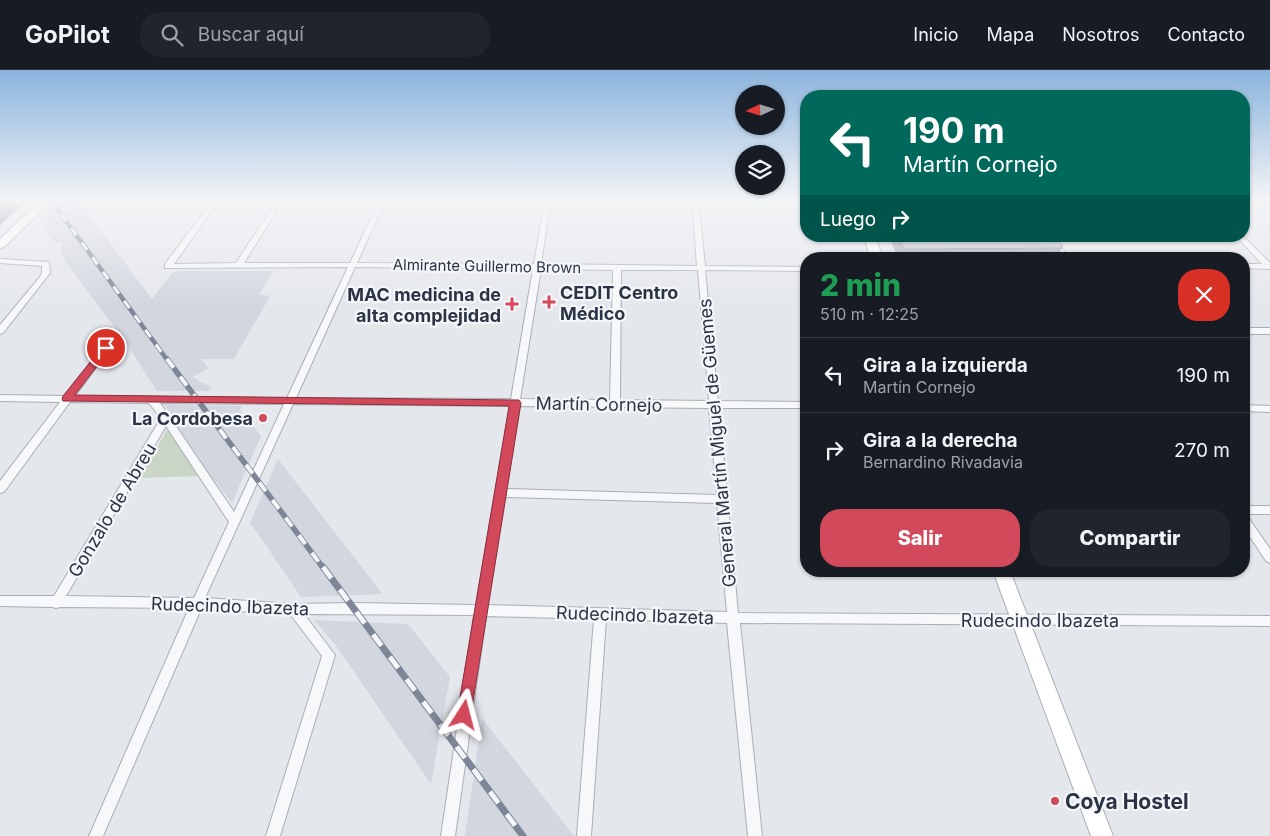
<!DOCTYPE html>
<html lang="es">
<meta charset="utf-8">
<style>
body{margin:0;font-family:Inter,sans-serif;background:#20242c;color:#f1f3f6;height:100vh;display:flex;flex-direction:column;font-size:19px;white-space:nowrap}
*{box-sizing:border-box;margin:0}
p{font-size:16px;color:#9ea1a6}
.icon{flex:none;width:28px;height:28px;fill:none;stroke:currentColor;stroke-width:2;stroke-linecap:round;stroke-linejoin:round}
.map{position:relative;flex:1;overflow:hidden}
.details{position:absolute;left:800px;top:182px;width:450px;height:325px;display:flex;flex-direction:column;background:#171b24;border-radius:20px;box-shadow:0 1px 4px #0004}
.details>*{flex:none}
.guide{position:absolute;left:800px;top:20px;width:450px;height:152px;border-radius:20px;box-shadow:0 1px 4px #0004;background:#00695c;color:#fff;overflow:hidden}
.needle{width:32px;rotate:266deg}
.buttons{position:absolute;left:735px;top:15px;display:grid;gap:10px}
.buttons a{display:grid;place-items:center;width:50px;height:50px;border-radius:50%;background:#171b24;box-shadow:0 1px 4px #0004;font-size:25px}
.pin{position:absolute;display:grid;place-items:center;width:42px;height:42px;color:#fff;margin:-21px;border:2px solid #fff;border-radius:50%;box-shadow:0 1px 5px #0007}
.me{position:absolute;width:55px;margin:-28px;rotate:9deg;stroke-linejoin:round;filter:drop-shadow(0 0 4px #0008)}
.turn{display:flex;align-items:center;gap:18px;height:105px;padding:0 20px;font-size:22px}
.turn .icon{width:65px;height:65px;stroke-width:2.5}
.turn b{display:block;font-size:35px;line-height:42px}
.then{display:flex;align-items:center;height:48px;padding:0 20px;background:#0003;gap:10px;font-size:19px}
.round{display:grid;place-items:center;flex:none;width:52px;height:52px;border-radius:20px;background:#20242c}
.headline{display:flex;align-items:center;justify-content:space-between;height:85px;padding:0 20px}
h1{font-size:30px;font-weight:800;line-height:38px;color:#1e9e55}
.primary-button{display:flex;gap:10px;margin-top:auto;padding:10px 20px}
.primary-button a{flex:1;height:58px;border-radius:20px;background:#d1495b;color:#fff;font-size:20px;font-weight:800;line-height:58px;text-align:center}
.primary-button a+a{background:#20242c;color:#f1f3f6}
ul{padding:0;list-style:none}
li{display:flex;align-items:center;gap:15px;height:75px;padding:0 20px;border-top:1px solid #363941}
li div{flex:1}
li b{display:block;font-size:19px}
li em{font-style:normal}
header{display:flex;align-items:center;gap:30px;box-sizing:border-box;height:70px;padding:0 25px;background:#171b24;border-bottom:1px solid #363941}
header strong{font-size:24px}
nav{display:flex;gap:28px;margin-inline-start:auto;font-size:18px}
.search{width:350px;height:45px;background:#20242c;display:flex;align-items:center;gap:12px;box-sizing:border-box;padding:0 18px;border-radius:20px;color:#9ea1a6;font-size:19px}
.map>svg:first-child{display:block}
</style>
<header>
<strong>GoPilot</strong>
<div class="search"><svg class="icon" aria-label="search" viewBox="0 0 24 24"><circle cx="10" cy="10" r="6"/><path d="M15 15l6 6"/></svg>Buscar aquí</div>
<nav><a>Inicio</a><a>Mapa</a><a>Nosotros</a><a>Contacto</a></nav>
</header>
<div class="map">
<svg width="1270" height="766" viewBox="0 0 1270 766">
<rect width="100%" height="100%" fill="#e4e7ec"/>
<g fill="#d2d6de">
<polygon points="59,129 75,129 82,138 89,136 90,146 152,229 172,203 179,201 273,201 259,225 270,226 234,289 201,289 209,298 192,307 211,317 209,321 157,321 124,270 61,185 62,173 51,171 54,167 51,167 39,148"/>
<polygon points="165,335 242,336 240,340 261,366 232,433 189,378"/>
<polygon points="278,389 381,522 382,524 301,527 252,455 249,455"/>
<polygon points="314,550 408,554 450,607 431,714 337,577"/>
<polygon points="482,648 570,761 574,766 465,766"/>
</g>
<polygon fill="#c9d6c5" points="170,355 201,406 139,408"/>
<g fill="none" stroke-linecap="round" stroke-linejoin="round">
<defs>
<g id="minor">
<path d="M 214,129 L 220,129 L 174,194 L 236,193 L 278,129 L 284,129 L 244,193 L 350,193 L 380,129 L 386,129 L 357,193 L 534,194 L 545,129 L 551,129 L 541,194 L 697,196 L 692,129 L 698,129 L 705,196 L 806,197 L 806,201 L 705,200 L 718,331 L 806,332 L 806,338 L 719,338 L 738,543 L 1270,546 L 1270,556 L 740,553 L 762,766 L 748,766 L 727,553 L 606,549 L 591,766 L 577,766 L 594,549 L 486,546 L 455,766 L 441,766 L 474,545 L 304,544 L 335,585 L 280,766 L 266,766 L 322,586 L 290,544 L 201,539 L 103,766 L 89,766 L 189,538 L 60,537 L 56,538 L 52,537 L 0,536 L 0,526 L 54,526 L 161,348 L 149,333 L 70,332 L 4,422 L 0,423 L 0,411 L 60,332 L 0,331 L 0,325 L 65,326 L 113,263 L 116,262 L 120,265 L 75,326 L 287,328 L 348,197 L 165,198 L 165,194 ZM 355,197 L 533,199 L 511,329 L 296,328 ZM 541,199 L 613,200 L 610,330 L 520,329 ZM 621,200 L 698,200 L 709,331 L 620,330 ZM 160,333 L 284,334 L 234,442 L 169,346 ZM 293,334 L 510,336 L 476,535 L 352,533 L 293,534 L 205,528 ZM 519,336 L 709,338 L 717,425 L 506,419 ZM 166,356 L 229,452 L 194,528 L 66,526 ZM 504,427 L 717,433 L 727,542 L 487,535 Z"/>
<polygon points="1046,166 1054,166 1069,189 1061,189"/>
<polygon points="1236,166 1243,166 1270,193 1270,199 1244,198 1244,194 1262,194"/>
<polygon points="0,189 49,192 50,203 3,263 0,264 0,255 39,208 42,203 42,196 0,193"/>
<rect x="1244" y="258" width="26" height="6"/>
<polygon points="1244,335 1270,336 1270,342 1244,341"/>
<rect x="1244" y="436" width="26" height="8"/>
<polygon points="1244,446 1248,447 1270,479 1270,493 1266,491 1244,458"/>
</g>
<g id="secondary">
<polygon points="42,129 53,129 4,177 0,178 0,169"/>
<polygon points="864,166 875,166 883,189 871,189"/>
<polygon points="993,501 1010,501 1113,766 1091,766"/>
</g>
</defs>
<use href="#minor" stroke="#a9aeb7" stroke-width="2"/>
<use href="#secondary" stroke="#a9aeb7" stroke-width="2"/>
<use href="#minor" fill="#f7f8fa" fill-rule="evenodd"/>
<use href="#secondary" fill="#fff" fill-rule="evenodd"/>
<defs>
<polyline id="rail-far2" points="50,129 168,291"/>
<polyline id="rail-far1" points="167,289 324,499"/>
<polyline id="rail" points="323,497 523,766"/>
</defs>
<use href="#rail-far2" stroke="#7d8696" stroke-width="4.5"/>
<use href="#rail-far1" stroke="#7d8696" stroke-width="5.5"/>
<use href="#rail" stroke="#7d8696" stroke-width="7"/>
<use href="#rail-far2" stroke="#f4f6f9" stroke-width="3" stroke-dasharray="9" stroke-linecap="butt"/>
<use href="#rail-far1" stroke="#f4f6f9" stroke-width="4" stroke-dasharray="11" stroke-linecap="butt"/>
<use href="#rail" stroke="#f4f6f9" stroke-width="5" stroke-dasharray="14" stroke-linecap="butt"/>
</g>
<polygon fill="#a1a5ae" points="889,166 1055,166 1062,178 1056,189 898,189"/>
<polygon fill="#83868d" points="6,129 13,129 19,138 0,155 0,134"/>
<g fill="#bbc0ca" stroke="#83868d">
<polygon points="0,129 6,129 0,134"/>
<polygon points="898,166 1055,166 1062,175 1062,178 904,179"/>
</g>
<linearGradient id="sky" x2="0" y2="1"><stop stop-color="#8bb4dd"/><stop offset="0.55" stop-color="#f3f4f6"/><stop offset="1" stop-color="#f3f4f6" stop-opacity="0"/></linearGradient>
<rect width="1270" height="236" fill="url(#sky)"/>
<polygon fill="#d1495b" stroke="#882f3b" points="106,275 111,278 75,325 519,330 521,333 470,650 464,652 459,650 457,645 509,336 63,331 62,329 63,326 103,276"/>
<g fill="#d1495b" stroke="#f4f6f9" stroke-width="2">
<path d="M546.5 224.5h5v5h5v5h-5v5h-5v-5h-5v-5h5z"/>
<path d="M509.5 226.5h5v5h5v5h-5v5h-5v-5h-5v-5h5z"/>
<circle cx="263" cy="348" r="5"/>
<circle cx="1055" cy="731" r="5"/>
</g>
<g text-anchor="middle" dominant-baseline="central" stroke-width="4.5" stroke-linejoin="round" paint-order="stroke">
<g font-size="15" fill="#2b3445" stroke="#f4f6f9">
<text transform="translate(487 196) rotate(1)">Almirante Guillermo Brown</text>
</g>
<g font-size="18" font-weight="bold" fill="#2b3445" stroke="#f4f6f9" text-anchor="end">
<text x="560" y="222" text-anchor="start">CEDIT Centro<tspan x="560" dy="21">Médico</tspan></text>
<text x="501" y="224">MAC medicina de<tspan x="501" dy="21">alta complejidad</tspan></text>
<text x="253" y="348">La Cordobesa</text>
</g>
<g font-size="18" fill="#2b3445" stroke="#f4f6f9">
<text transform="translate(599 334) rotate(1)">Martín Cornejo</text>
<text transform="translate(717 373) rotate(-95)">General Martín Miguel de Güemes</text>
<text transform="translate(112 440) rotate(-59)">Gonzalo de Abreu</text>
<text transform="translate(230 536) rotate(2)">Rudecindo Ibazeta</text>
<text transform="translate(635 545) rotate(2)">Rudecindo Ibazeta</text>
<text x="1040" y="550">Rudecindo Ibazeta</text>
</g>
<g font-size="21" font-weight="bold" fill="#2b3445" stroke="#f4f6f9" text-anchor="start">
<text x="1065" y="731">Coya Hostel</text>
</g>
</g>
</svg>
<div class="buttons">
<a><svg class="needle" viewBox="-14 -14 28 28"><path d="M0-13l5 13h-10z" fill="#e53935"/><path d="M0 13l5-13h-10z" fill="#9ea1a6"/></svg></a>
<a><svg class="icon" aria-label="layers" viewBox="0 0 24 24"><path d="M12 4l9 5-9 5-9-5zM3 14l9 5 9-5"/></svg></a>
</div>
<div class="pin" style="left:106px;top:278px;background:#d93025"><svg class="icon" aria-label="arrive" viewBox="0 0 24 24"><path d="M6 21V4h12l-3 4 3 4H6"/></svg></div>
<svg class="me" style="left:464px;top:645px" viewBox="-20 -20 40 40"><path d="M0-17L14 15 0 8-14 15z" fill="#d1495b" stroke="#fff" stroke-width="4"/></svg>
<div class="guide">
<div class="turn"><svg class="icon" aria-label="left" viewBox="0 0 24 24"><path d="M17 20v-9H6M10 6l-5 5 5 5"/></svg><div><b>190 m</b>Martín Cornejo</div></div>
<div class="then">Luego<svg class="icon" aria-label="right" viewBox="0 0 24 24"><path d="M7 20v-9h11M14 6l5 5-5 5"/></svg></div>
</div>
<section class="details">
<div class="headline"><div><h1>2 min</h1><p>510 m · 12:25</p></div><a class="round" style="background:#d93025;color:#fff"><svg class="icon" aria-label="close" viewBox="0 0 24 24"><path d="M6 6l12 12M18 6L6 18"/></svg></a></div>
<ul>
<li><svg class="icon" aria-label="left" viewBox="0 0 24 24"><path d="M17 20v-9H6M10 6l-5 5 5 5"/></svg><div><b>Gira a la izquierda</b><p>Martín Cornejo</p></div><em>190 m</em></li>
<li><svg class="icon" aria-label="right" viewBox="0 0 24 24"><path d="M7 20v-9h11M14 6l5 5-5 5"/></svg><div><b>Gira a la derecha</b><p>Bernardino Rivadavia</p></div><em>270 m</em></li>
</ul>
<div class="primary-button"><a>Salir</a><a>Compartir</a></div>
</section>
</div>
